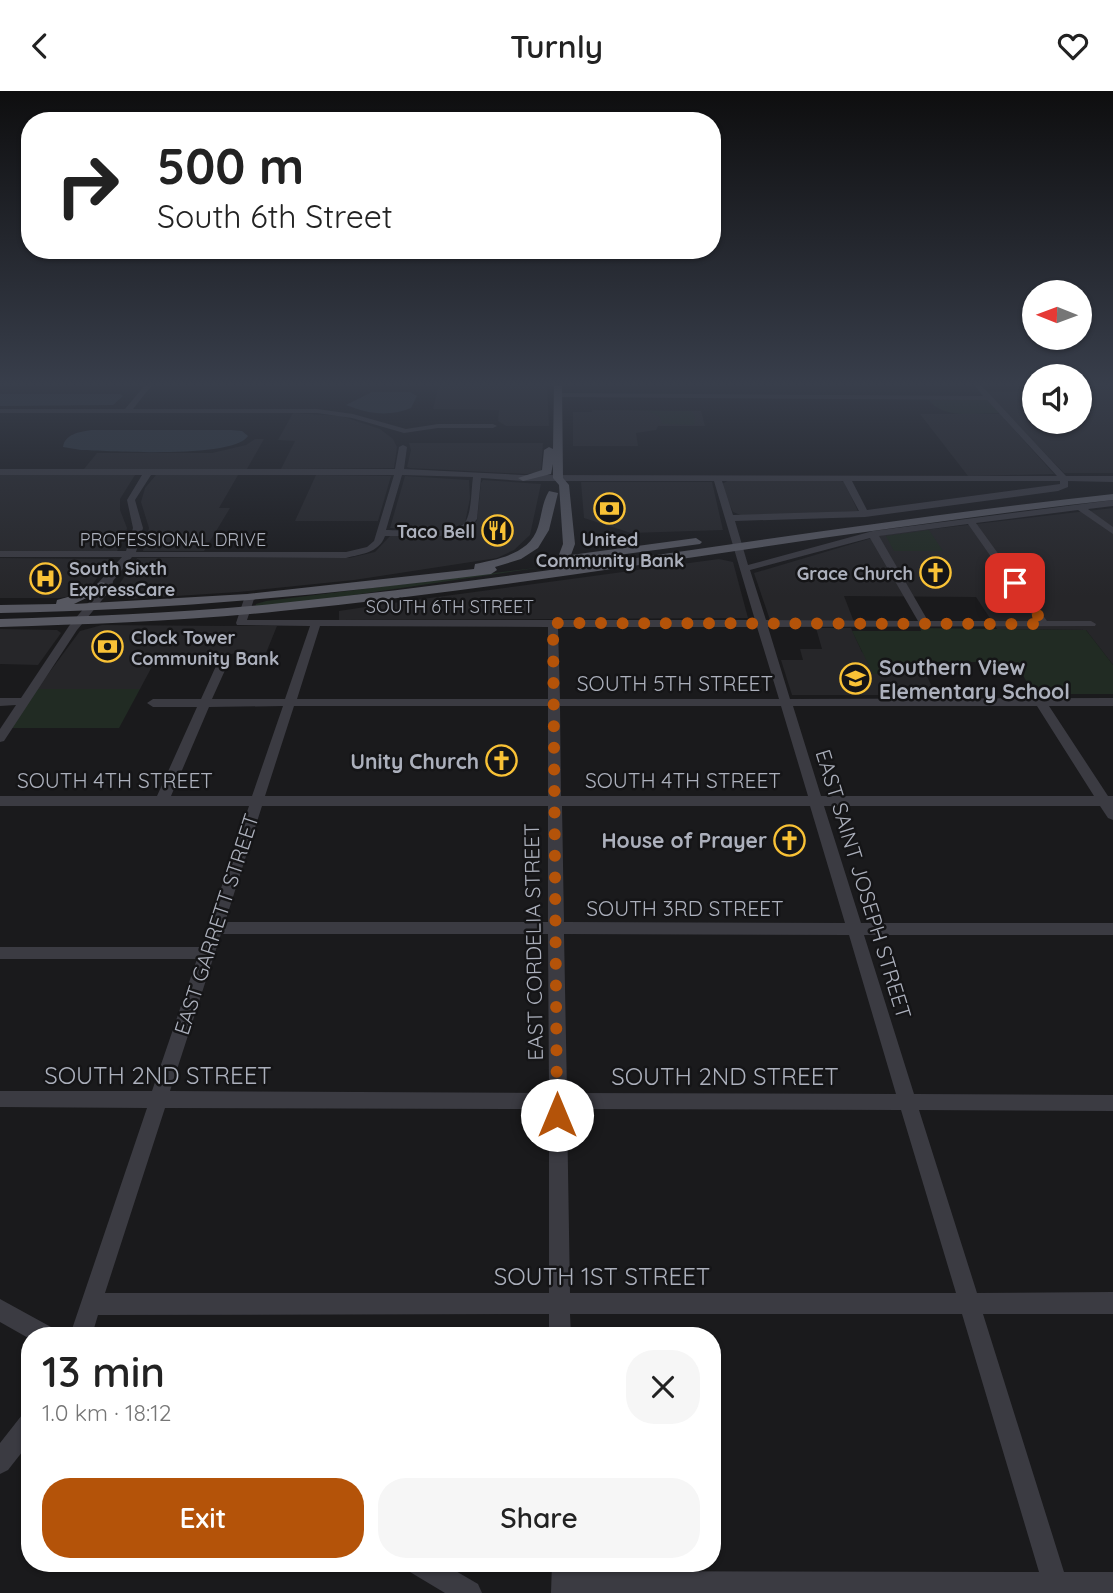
<!DOCTYPE html>
<meta charset="utf-8">
<style>
body{margin:0;font-family:Quicksand,sans-serif;background:#f6f6f6;color:#222;height:100vh;display:flex;flex-direction:column;font-size:26px;white-space:nowrap}
*{box-sizing:border-box;margin:0}
p{font-size:23px;color:#767676}
.icon{flex:none;width:38px;height:38px;fill:none;stroke:currentColor;stroke-width:2;stroke-linecap:round;stroke-linejoin:round}
.map{position:relative;flex:1;overflow:hidden}
.drawer{position:absolute;left:21px;top:1236px;width:700px;height:245px;display:flex;flex-direction:column;background:#fff;border-radius:28px;box-shadow:0 2px 5px #0004}
.drawer>*{flex:none}
.banner{position:absolute;left:21px;top:21px;width:700px;height:147px;border-radius:28px;box-shadow:0 2px 5px #0004;background:#fff;color:#222;overflow:hidden}
.needle{width:46px;rotate:271deg}
.tools{position:absolute;left:1022px;top:189px;display:grid;gap:14px}
.tools a{display:grid;place-items:center;width:70px;height:70px;border-radius:50%;background:#fff;box-shadow:0 2px 5px #0004;font-size:35px}
.pin{position:absolute;display:grid;place-items:center;width:60px;height:60px;color:#fff;margin:-30px;border-radius:14px;box-shadow:0 4px 10px #0006}
.me{position:absolute;width:77px;margin:-38px;rotate:0deg;stroke-linejoin:round;filter:drop-shadow(0 0 5px #0008)}
.turn{display:flex;align-items:center;gap:24px;height:147px;padding:0 21px;font-size:32px}
.turn .icon{width:91px;height:91px;stroke-width:2.5}
.turn b{display:block;font-size:49px;line-height:60px}
.round{display:grid;place-items:center;flex:none;width:74px;height:74px;border-radius:28px;background:#f6f6f6}
.headline{display:flex;align-items:center;justify-content:space-between;height:119px;padding:0 21px}
h1{font-size:42px;font-weight:600;line-height:52px}
.cta{display:flex;gap:14px;margin-top:auto;padding:14px 21px}
.cta a{flex:1;height:80px;border-radius:28px;background:#b45309;color:#fff;font-size:28px;font-weight:600;line-height:80px;text-align:center}
.cta a+a{background:#f6f6f6;color:#222}
header{display:flex;justify-content:space-between;align-items:center;height:91px;padding:0 21px;background:#fff;font-size:32px;font-weight:600}
.map>svg:first-child{display:block}
</style>
<header><svg class="icon" aria-label="back" viewBox="0 0 24 24"><path d="M15 5l-7 7 7 7"/></svg>Turnly<svg class="icon" aria-label="heart" viewBox="0 0 24 24"><path d="M12 20l-8-8c-3-5 5-10 8-4 3-6 11-1 8 4z"/></svg></header>
<div class="map">
<svg width="1113" height="1502" viewBox="0 0 1113 1502">
<rect width="100%" height="100%" fill="#1a1a1c"/>
<g fill="#262629">
<polygon points="439,294 547,294 549,335 506,335 498,330 499,319 433,318"/>
<polygon points="1080,294 1113,294 1113,382 1064,382 986,301 1034,301 1034,331 1080,331"/>
<polygon points="592,319 701,320 705,335 658,335 656,339 636,342 638,355 573,355 573,321 592,321"/>
<polygon points="293,322 341,325 380,338 393,348 397,356 394,377 281,378 295,350 278,349"/>
<polygon points="920,323 1000,323 1054,383 968,385"/>
<polygon points="255,348 264,348 247,378 84,378 97,362 212,362 246,354"/>
<polygon points="409,352 543,352 541,381 527,383 410,377 407,376 411,359"/>
<polygon points="0,383 135,384 120,408 120,419 127,437 124,449 117,460 0,460"/>
<polygon points="156,384 238,384 219,417 230,417 204,460 143,460 149,437 141,411 145,397"/>
<polygon points="316,384 391,385 378,430 295,430"/>
<polygon points="405,385 469,389 470,407 465,432 454,437 443,439 390,437"/>
<polygon points="483,389 541,393 530,444 514,459 497,467 354,489 238,501 130,508 118,503 116,498 137,467 349,467 375,461 390,445 454,445 477,430 481,392"/>
<polygon points="729,389 838,389 844,391 858,420 743,425 733,421 726,406 722,393"/>
<polygon points="581,391 712,391 723,439 631,442 584,427"/>
<polygon points="1113,417 1113,574 1086,539 997,538 976,506 844,505 854,531 770,529 754,482 882,444"/>
<polygon points="0,467 111,468 89,498 78,504 60,507 0,507"/>
<polygon points="719,468 733,471 748,527 339,529 339,520 385,513"/>
<polygon points="102,534 226,535 277,535 266,562 235,562 218,567 156,568 140,598 37,598 80,540"/>
<polygon points="816,537 851,537 862,561 903,579 924,579 936,604 792,604 781,569 803,569 800,558 822,558"/>
<polygon points="0,538 57,539 61,542 38,574 0,573"/>
</g>
<g fill="#212b23">
<path d="M 928,308 L 986,308 L 999,322 C 976,322 943,329 928,308 Z"/>
<polygon points="648,320 691,320 695,325 694,334 663,333 659,325"/>
<polygon points="929,439 943,460 894,460 886,445"/>
<polygon points="543,476 279,515 254,517 256,513 266,510"/>
<polygon points="920,537 1086,539 1113,574 1113,603 1034,603 1015,571 921,571 924,579 904,579 904,583 873,583 852,540 921,540"/>
<polygon points="37,598 140,598 119,637 11,637"/>
</g>
<g fill="#2f3841">
<path d="M 372,301 L 410,301 L 417,305 L 411,317 C 388,326 369,323 346,314 Z"/>
<polygon points="0,303 120,303 123,305 113,314 0,315"/>
<path d="M 91,339 L 231,339 L 242,340 L 248,345 C 234,368 110,360 81,359 L 63,356 C 65,343 79,341 91,339 Z"/>
</g>
<g fill="none" stroke-linecap="round" stroke-linejoin="round">
<g fill="#3b3b42" fill-rule="evenodd">
<polygon points="145,294 152,294 133,318 317,318 353,323 406,338 438,333 493,333 497,335 493,337 438,337 404,342 352,327 317,322 0,322 0,318 125,318"/>
<path d="M 974,294 L 981,294 L 1066,385 L 1113,385 L 1113,391 L 1068,390 L 1068,396 L 1058,400 L 865,426 L 735,430 L 748,474 L 873,440 L 1113,409 L 1113,415 L 1088,418 L 1113,436 L 1113,443 L 1078,419 L 976,432 L 1047,530 L 1091,530 L 1096,533 L 1095,535 L 768,536 L 790,608 L 1113,607 L 1113,615 L 1049,615 L 1108,705 L 1113,705 L 1113,729 L 1108,727 L 1100,715 L 824,715 L 861,832 L 1113,832 L 1113,844 L 864,844 L 914,1003 L 1113,1004 L 1113,1020 L 919,1019 L 977,1202 L 1113,1201 L 1113,1223 L 983,1223 L 1064,1481 L 1113,1481 L 1113,1502 L 551,1502 L 552,1472 L 576,1472 L 577,1480 L 1039,1481 L 962,1223 L 570,1223 L 571,1244 L 549,1244 L 549,1223 L 98,1224 L 92,1244 L 70,1244 L 147,1017 L 0,1016 L 0,1000 L 152,1000 L 197,868 L 0,868 L 0,856 L 201,856 L 249,715 L 0,715 L 0,705 L 157,705 L 197,616 L 153,616 L 147,612 L 153,608 L 201,608 L 221,564 L 225,563 L 231,566 L 212,608 L 285,608 L 310,535 L 237,534 L 236,532 L 244,508 L 249,505 L 254,508 L 247,529 L 755,529 L 714,390 L 523,390 L 481,387 L 477,428 L 469,438 L 441,445 L 385,445 C 379,462 361,463 346,467 L 132,466 L 113,490 L 112,497 L 77,539 L 4,650 L 0,651 L 0,638 L 16,614 L 0,615 L 0,607 L 21,607 L 69,535 L 100,498 L 96,495 L 97,493 L 122,466 L 0,466 L 0,460 L 126,460 L 133,437 L 127,409 L 142,384 L 0,384 L 0,378 L 395,378 L 399,356 L 403,354 L 407,356 L 404,378 L 523,384 L 1057,385 L 987,309 L 557,306 L 553,304 L 557,302 L 983,305 ZM 151,384 L 394,384 L 374,450 L 367,456 L 346,461 L 136,461 L 143,437 L 135,409 ZM 402,384 L 473,386 C 471,399 472,418 466,430 C 459,444 402,439 386,439 ZM 722,390 L 843,390 L 859,420 L 733,424 ZM 852,390 L 1060,390 L 1060,393 L 867,419 ZM 968,433 L 1036,530 L 928,530 L 879,445 ZM 870,447 L 918,530 L 766,529 L 750,479 ZM 320,535 L 548,536 L 548,608 L 297,608 ZM 558,536 L 757,536 L 779,608 L 560,608 ZM 283,615 L 252,705 L 171,705 L 209,616 ZM 294,615 L 548,615 L 548,705 L 265,705 ZM 560,615 L 781,615 L 808,705 L 561,705 ZM 793,615 L 1037,615 L 1094,705 L 821,705 ZM 262,715 L 548,715 L 548,831 L 225,831 ZM 562,715 L 810,715 L 845,832 L 564,831 ZM 221,843 L 548,843 L 549,1002 L 170,1000 ZM 564,843 L 849,844 L 896,1003 L 567,1002 ZM 165,1017 L 549,1018 L 549,1202 L 105,1202 ZM 567,1018 L 901,1019 L 956,1202 L 570,1202 Z"/>
<polygon points="0,1208 51,1236 54,1244 30,1244 30,1248 0,1231"/>
<polygon points="30,1321 30,1351 8,1379 0,1383 0,1352 22,1324"/>
<polygon points="406,1472 442,1472 478,1493 482,1502 445,1502 410,1481"/>
</g>
<g fill="#575861" fill-rule="evenodd">
<polygon points="554,294 562,294 563,387 569,394 575,453 571,464 696,447 702,451 700,453 559,472 557,469 563,453 559,394 553,387 553,373 551,383 523,390 518,387 542,379 544,359 549,356 553,358"/>
<path d="M 549,400 L 558,402 L 549,439 L 538,457 L 521,468 L 495,476 L 497,479 L 491,483 C 328,504 165,519 0,522 L 0,514 L 56,513 L 57,509 L 75,504 L 101,491 L 105,492 L 105,498 L 74,513 L 247,503 L 474,478 L 475,473 C 498,468 530,463 538,436 C 542,423 542,412 549,400 Z"/>
<path d="M 1113,403 L 1113,409 C 835,440 559,492 281,520 C 188,530 94,533 0,536 L 0,528 C 94,525 188,522 281,512 C 559,484 835,433 1113,403 Z"/>
</g>
</g>
<linearGradient id="sky" x2="0" y2="1"><stop stop-color="#0e0e0f"/><stop offset="0.58" stop-color="#383e4b"/><stop offset="1" stop-color="#383e4b" stop-opacity="0"/></linearGradient>
<rect width="1113" height="505" fill="url(#sky)"/>
<g fill="none" stroke-linecap="round" stroke-linejoin="round">
<polyline stroke="#b45309" stroke-width="12" stroke-dasharray="0 21.6" points="557,1024 553,532 1044,533 1015,492"/>
</g>
<defs>
<symbol id="bank-ring" viewBox="-11 -11 22 22"><circle r="9.5" fill="#151517" stroke="#f9c236" stroke-width="1.5"/><path d="M-6-4H6V4H-6ZM0-2.3a2.3 2.3 0 1 0 0 4.6a2.3 2.3 0 1 0 0-4.6Z" fill="#f9c236"/></symbol>
<symbol id="restaurant-ring" viewBox="-11 -11 22 22"><circle r="9.5" fill="#151517" stroke="#f9c236" stroke-width="1.5"/><path d="M-5-6h1v4h1v-4h1v4h1v-4h1v5L-1.5 .5V6h-2V.5L-5-1ZM5-6V6H3V1.5H1.5Q1.5-4 5-6Z" fill="#f9c236"/></symbol>
<symbol id="church-ring" viewBox="-11 -11 22 22"><circle r="9.5" fill="#151517" stroke="#f9c236" stroke-width="1.5"/><path d="M-1.2-6h2.4v3.5h3.3v2.4h-3.3V6h-2.4V-.1h-3.3v-2.4h3.3Z" fill="#f9c236"/></symbol>
<symbol id="hospital-ring" viewBox="-11 -11 22 22"><circle r="9.5" fill="#151517" stroke="#f9c236" stroke-width="1.5"/><path d="M-5-5h3v3.5h4V-5h3V5h-3V1.5h-4V5h-3Z" fill="#f9c236"/></symbol>
<symbol id="school-ring" viewBox="-11 -11 22 22"><circle r="9.5" fill="#151517" stroke="#f9c236" stroke-width="1.5"/><path d="M0-5L7-2L0 1L-7-2ZM-4 1L0 2.5L4 1V4Q0 6-4 4Z" fill="#f9c236"/></symbol>
</defs>
<g fill-rule="evenodd">
<use href="#bank-ring" x="592" y="400" width="35" height="35"/>
<use href="#restaurant-ring" x="480" y="422" width="35" height="35"/>
<use href="#church-ring" x="918" y="464" width="35" height="35"/>
<use href="#hospital-ring" x="28" y="470" width="35" height="35"/>
<use href="#bank-ring" x="90" y="538" width="35" height="35"/>
<use href="#school-ring" x="838" y="570" width="35" height="35"/>
<use href="#church-ring" x="484" y="652" width="35" height="35"/>
<use href="#church-ring" x="772" y="732" width="35" height="35"/>
</g>
<g text-anchor="middle" dominant-baseline="central" stroke-width="5" stroke-linejoin="round" paint-order="stroke">
<g font-size="18" font-weight="bold" fill="#acb0bc" stroke="#151517" text-anchor="end">
<text x="475" y="440">Taco Bell</text>
<text x="610" y="448" text-anchor="middle">United<tspan x="610" dy="21">Community Bank</tspan></text>
<text x="69" y="477" text-anchor="start">South Sixth<tspan x="69" dy="21">ExpressCare</tspan></text>
<text x="913" y="482">Grace Church</text>
<text x="131" y="546" text-anchor="start">Clock Tower<tspan x="131" dy="21">Community Bank</tspan></text>
</g>
<g font-size="18" fill="#acb0bc" stroke="#151517">
<text x="173" y="448">PROFESSIONAL DRIVE</text>
<text x="450" y="515">SOUTH 6TH STREET</text>
</g>
<g font-size="21" font-weight="bold" fill="#acb0bc" stroke="#151517" text-anchor="end">
<text x="879" y="576" text-anchor="start">Southern View<tspan x="879" dy="24">Elementary School</tspan></text>
<text x="479" y="670">Unity Church</text>
<text x="767" y="749">House of Prayer</text>
</g>
<g font-size="21" fill="#acb0bc" stroke="#151517">
<text x="675" y="592">SOUTH 5TH STREET</text>
<text x="115" y="689">SOUTH 4TH STREET</text>
<text x="683" y="689">SOUTH 4TH STREET</text>
<text transform="translate(864 793) rotate(73)">EAST SAINT JOSEPH STREET</text>
<text x="685" y="817">SOUTH 3RD STREET</text>
<text transform="translate(216 833) rotate(-72)">EAST GARRETT STREET</text>
<text transform="translate(533 851) rotate(-91)">EAST CORDELIA STREET</text>
</g>
<g font-size="24" fill="#acb0bc" stroke="#151517">
<text x="158" y="984">SOUTH 2ND STREET</text>
<text x="725" y="985">SOUTH 2ND STREET</text>
<text x="602" y="1185">SOUTH 1ST STREET</text>
</g>
</g>
</svg>
<div class="tools">
<a><svg class="needle" viewBox="-14 -14 28 28"><path d="M0-13l5 13h-10z" fill="#e53935"/><path d="M0 13l5-13h-10z" fill="#767676"/></svg></a>
<a><svg class="icon" aria-label="sound" viewBox="0 0 24 24"><path d="M4 9h4l5-4v14l-5-4H4zM17 9q2 3 0 6"/></svg></a>
</div>
<div class="pin" style="left:1015px;top:492px;background:#d93025"><svg class="icon" aria-label="arrive" viewBox="0 0 24 24"><path d="M6 21V4h12l-3 4 3 4H6"/></svg></div>
<svg class="me" style="left:557px;top:1024px" viewBox="-20 -20 40 40"><circle r="19" fill="#fff"/><path d="M0-13L10 11 0 6-10 11z" fill="#b45309"/></svg>
<div class="banner">
<div class="turn"><svg class="icon" aria-label="right" viewBox="0 0 24 24"><path d="M7 20v-9h11M14 6l5 5-5 5"/></svg><div><b>500 m</b>South 6th Street</div></div>
</div>
<section class="drawer">
<div class="headline"><div><h1>13 min</h1><p>1.0 km · 18:12</p></div><a class="round"><svg class="icon" aria-label="close" viewBox="0 0 24 24"><path d="M6 6l12 12M18 6L6 18"/></svg></a></div>
<div class="cta"><a>Exit</a><a>Share</a></div>
</section>
</div>
